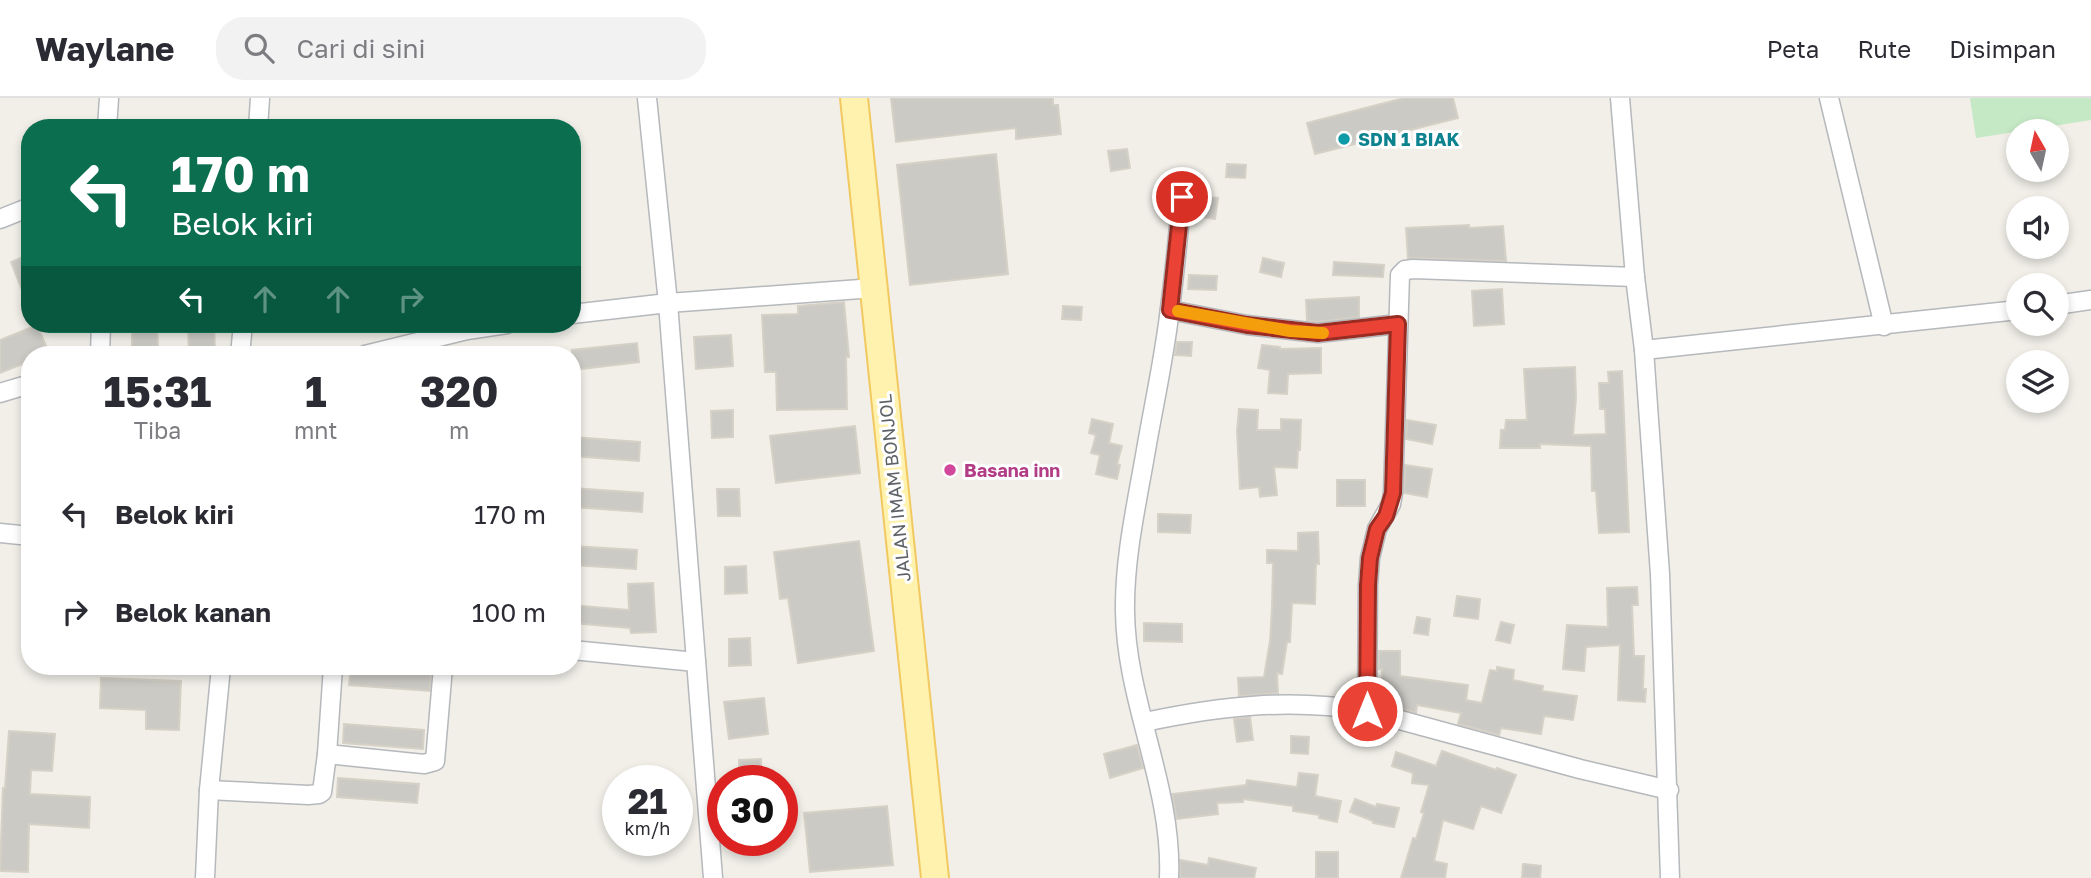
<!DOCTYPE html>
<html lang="id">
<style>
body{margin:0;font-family:"Golos Text",sans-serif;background:#f2f2f3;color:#2b2b33;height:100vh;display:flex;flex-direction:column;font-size:26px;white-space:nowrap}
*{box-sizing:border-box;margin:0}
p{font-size:23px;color:#7c7c81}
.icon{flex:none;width:38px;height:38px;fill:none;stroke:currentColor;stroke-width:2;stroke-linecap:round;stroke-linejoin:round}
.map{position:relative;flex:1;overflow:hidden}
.sheet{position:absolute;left:21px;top:248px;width:560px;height:329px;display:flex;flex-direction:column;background:#fff;border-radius:28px;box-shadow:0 4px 10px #0003}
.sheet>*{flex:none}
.top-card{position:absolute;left:21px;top:21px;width:560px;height:214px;border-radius:28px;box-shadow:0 4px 10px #0003;background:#0b6e4f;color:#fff;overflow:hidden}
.needle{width:46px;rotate:351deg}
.controls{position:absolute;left:2006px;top:21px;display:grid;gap:14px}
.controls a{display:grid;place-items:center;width:63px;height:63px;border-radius:50%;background:#fff;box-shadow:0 4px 10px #0003;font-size:35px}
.speed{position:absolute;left:602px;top:667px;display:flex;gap:14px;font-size:35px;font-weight:700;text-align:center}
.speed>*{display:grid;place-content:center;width:91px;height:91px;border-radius:50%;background:#fff;box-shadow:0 4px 10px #0003;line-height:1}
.speed small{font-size:18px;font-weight:400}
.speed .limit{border:10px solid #d22;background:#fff;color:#111}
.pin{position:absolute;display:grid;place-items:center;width:60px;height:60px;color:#fff;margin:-30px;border:4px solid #fff;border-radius:50%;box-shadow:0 2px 7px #0007}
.me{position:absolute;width:77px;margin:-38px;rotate:0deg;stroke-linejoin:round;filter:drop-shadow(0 0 5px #0008)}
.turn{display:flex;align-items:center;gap:24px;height:147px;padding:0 35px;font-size:32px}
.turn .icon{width:91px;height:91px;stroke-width:2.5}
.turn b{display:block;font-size:49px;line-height:60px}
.lanes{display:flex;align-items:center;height:66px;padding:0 35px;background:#0003;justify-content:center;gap:35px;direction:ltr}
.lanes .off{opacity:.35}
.eta{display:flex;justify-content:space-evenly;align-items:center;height:119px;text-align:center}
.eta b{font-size:42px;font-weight:700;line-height:49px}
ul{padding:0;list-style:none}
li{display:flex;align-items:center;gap:21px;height:98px;padding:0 35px}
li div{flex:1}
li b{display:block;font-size:26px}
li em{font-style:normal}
header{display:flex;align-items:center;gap:42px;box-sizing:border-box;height:98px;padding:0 35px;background:#fff;border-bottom:2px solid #e1e1e2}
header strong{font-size:33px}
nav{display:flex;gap:38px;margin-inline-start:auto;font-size:24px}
.search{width:490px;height:63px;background:#f2f2f3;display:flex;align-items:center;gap:18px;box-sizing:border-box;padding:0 24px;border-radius:28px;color:#7c7c81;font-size:26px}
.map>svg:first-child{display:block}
</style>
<header>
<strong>Waylane</strong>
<div class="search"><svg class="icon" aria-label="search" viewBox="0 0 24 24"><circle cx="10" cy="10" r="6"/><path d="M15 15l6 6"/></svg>Cari di sini</div>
<nav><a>Peta</a><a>Rute</a><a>Disimpan</a></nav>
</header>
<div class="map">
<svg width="2091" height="780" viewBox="0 0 2091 780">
<rect width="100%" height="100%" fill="#f1efe8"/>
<polygon fill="#c5e8c5" points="1970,0 2091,0 2091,22 1976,40"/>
<g fill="#cccac5" stroke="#d6d1c6" stroke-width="2">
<polygon points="891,0 1053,0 1053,7 1058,7 1061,36 1016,41 1016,30 896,44"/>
<polygon points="1404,0 1453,0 1458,20 1315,56 1307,25"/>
<polygon points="1127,51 1130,70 1111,73 1108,53"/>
<polygon points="996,56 1008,176 910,187 897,67"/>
<polygon points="1227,66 1246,67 1245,80 1226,79"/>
<polygon points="1193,98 1218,100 1215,121 1191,118"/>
<polygon points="1469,127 1469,130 1503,128 1506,163 1408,160 1406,130"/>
<polygon points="30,156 30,210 29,210 11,164"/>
<polygon points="1263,160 1284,165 1281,179 1260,174"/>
<polygon points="1334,164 1384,167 1383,179 1333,177"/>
<polygon points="1189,177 1217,178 1216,192 1188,191"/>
<polygon points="1502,191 1504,226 1474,228 1472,193"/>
<polygon points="1359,199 1359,219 1318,224 1307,222 1306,202"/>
<polygon points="844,204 849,259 846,259 847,311 777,312 776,274 765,274 762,217 798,216 798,208"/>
<polygon points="1063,208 1082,209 1081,222 1062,221"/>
<polygon points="132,226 157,226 158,250 132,251"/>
<polygon points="188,226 214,226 215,254 189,255"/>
<polygon points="37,227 50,257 30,257 30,263 0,275 0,242"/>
<polygon points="731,237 733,268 696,271 694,239"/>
<polygon points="1177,244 1192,244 1191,258 1175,257"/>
<polygon points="637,245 639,264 572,272 572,252"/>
<polygon points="1262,247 1280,249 1280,251 1321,250 1321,275 1288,276 1287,296 1268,295 1270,272 1258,270"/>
<polygon points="1575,269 1576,300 1573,337 1606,336 1605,311 1600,311 1599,285 1609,285 1608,274 1622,273 1629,434 1599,435 1596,393 1592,393 1591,348 1540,346 1540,350 1500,350 1501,332 1505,332 1506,322 1527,322 1524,271"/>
<polygon points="1239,311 1258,312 1257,332 1281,332 1281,321 1301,322 1300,352 1298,352 1297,370 1274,369 1277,397 1260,399 1259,389 1240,391 1237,333"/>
<polygon points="733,312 733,339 712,340 711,313"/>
<polygon points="1092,321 1113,326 1109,345 1122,348 1117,366 1120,367 1117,381 1096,376 1100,357 1091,355 1096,337 1089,335"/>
<polygon points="1407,322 1436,327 1432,346 1406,341"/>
<polygon points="855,328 860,375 776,385 770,338"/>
<polygon points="572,339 640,344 639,363 572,358"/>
<polygon points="1405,367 1432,371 1427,399 1404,395"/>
<rect x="1337" y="382" width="28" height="26"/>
<polygon points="572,390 643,395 642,414 572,409"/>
<polygon points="717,391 739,391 740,418 718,418"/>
<polygon points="1158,416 1191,417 1190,435 1158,434"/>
<polygon points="1318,434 1319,466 1316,466 1315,506 1292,505 1290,544 1287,544 1282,576 1277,575 1278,595 1239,598 1238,580 1264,579 1270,543 1272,509 1273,465 1267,465 1267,452 1298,453 1298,435"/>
<polygon points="859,443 874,553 798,565 788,500 780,501 774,454"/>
<polygon points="572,448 637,452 636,471 572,467"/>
<polygon points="746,468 747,495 725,496 725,469"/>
<polygon points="653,485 656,534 631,535 630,530 572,525 572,507 629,512 628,486"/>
<polygon points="1637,489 1638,507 1632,507 1634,558 1644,558 1643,591 1646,591 1645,604 1618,602 1620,547 1586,549 1584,573 1563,571 1567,527 1608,529 1607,490"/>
<polygon points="1457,498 1480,501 1478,521 1454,518"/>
<polygon points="1417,519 1430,521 1428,537 1414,535"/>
<polygon points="1501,524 1514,527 1510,545 1496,542"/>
<polygon points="1144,525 1182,526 1182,544 1144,543"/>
<polygon points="750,540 751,567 729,568 729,541"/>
<polygon points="1379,553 1400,553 1400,578 1468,587 1466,602 1482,605 1490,572 1497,573 1497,569 1514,572 1513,582 1543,588 1542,593 1577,598 1573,622 1544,618 1541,636 1501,630 1499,637 1458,626 1461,615 1417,607 1416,615 1399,610 1400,598 1381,598 1382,571 1379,571"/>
<polygon points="351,569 431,574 430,593 349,587"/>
<polygon points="101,580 181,583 179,632 146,631 146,612 100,610"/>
<polygon points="764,600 768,636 729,641 724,604"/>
<polygon points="1250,619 1253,642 1237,644 1234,621"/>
<polygon points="344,626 424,632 423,651 343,645"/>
<polygon points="9,633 55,636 52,673 31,672 30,696 90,699 89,730 29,726 28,774 0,773 3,690 5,690"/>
<polygon points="1291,638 1309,639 1308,656 1291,655"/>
<polygon points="1137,647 1143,670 1110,680 1104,656"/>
<polygon points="1442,653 1496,672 1497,670 1516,677 1501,715 1481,708 1473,731 1443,722 1434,763 1447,766 1445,780 1401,780 1413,740 1416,741 1424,715 1421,714 1429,687 1412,685 1413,675 1392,668 1396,654 1436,668"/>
<polygon points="761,661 761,682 739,682 739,662"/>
<polygon points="1299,675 1318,677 1315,698 1341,703 1337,724 1319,720 1319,717 1293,713 1293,708 1243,701 1243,704 1217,705 1218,716 1177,721 1172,696 1246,687 1247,682 1297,689"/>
<polygon points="338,680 419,686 417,705 337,699"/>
<polygon points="1355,701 1376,709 1377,706 1399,710 1394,729 1373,725 1373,723 1350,714"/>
<polygon points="887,708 893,767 810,774 804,715"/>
<rect x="1316" y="754" width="22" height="26"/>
<polygon points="1209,760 1256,770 1254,780 1180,780 1180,762 1208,767"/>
<polygon points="1523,766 1541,768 1540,780 1522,780"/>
</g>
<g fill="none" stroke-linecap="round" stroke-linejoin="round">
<defs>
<g id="street">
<polyline points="647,0 668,205 713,780"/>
<polyline points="1620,0 1635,179 1644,252 1660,476 1670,780"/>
<polyline points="1829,0 1884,228"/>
<polyline points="107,30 109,0"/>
<polyline points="258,30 260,0"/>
<polyline points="0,121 30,109"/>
<polyline points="2056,207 2091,202"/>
<polyline points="1170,212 1247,227 1318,235 1398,226"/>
<polyline points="572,216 668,205 874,190"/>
<polyline points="1644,252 2018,212"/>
<polyline points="100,257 101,226"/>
<polyline points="240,257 243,226"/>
<polyline points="365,257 467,232 507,226"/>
<polyline points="0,295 30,286"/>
<polyline points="0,435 30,438"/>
<polyline points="572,552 696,564"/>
<polyline points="1367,613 1368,487 1370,460 1377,431 1391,406 1393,395 1400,177 1405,172 1413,171 1635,179"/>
<path d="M 1145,624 C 1220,608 1290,600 1367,613 L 1580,671 L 1669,692"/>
<polyline points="327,656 424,666 435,663 443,569"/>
<polyline points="209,692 308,697 319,696 322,694 327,656 333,569"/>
<polyline points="205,780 209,692 221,569"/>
<path d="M 1169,780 C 1173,689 1126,604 1125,514 C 1124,458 1138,400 1147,346 C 1155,301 1165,255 1170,210 C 1175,173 1178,136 1182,99"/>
</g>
<polyline id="primary" points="854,0 935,780"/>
</defs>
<use href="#street" stroke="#b5b8bc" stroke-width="21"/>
<use href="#primary" stroke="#f2c960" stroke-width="30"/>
<use href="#street" stroke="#fff" stroke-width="18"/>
<use href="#primary" stroke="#fff2af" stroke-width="26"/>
</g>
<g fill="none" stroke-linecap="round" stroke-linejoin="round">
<defs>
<polyline id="route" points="1182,99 1170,212 1247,227 1318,235 1398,226 1393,395 1386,418 1377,431 1370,460 1368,487 1367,613"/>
</defs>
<use href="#route" stroke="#982c22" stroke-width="18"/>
<use href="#route" stroke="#ea4335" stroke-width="12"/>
<polyline stroke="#f59e0b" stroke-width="12" points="1178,213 1290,233 1323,235"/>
</g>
<circle fill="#0f9aa8" stroke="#fff" stroke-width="2.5" cx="1344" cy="41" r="7"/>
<circle fill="#d1479c" stroke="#fff" stroke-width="2.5" cx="950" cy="372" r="7"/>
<g text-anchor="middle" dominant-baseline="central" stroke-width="6" stroke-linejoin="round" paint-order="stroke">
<g font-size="18" font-weight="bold" fill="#0d838f" stroke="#fff" text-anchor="start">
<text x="1358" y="41">SDN 1 BIAK</text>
</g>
<g font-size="18" font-weight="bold" fill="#b23c85" stroke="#fff" text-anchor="start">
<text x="964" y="372">Basana inn</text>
</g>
<g font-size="18" fill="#5f6368" stroke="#fff">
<text transform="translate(894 390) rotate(-96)">JALAN IMAM BONJOL</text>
</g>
</g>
</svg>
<div class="controls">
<a><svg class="needle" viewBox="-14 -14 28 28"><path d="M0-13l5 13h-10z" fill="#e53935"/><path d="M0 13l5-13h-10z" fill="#7c7c81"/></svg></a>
<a><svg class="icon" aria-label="sound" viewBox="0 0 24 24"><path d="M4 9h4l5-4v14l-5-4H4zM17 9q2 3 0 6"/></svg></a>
<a><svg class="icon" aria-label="search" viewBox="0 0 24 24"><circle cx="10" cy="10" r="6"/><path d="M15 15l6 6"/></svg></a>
<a><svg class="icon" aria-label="layers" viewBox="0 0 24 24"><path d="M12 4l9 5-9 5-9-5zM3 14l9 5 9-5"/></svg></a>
</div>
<div class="speed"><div>21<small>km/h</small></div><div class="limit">30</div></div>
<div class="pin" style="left:1182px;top:99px;background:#d93025"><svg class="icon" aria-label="arrive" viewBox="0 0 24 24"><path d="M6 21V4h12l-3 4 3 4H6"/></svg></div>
<svg class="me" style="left:1367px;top:613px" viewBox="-20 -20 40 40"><circle r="17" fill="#ea4335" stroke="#fff" stroke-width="3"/><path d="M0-11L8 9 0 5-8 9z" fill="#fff"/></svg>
<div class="top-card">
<div class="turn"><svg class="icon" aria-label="left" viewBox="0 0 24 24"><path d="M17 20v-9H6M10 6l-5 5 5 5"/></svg><div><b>170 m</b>Belok kiri</div></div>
<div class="lanes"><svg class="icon" aria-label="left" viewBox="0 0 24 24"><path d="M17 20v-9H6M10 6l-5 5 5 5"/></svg><svg class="icon off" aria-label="ahead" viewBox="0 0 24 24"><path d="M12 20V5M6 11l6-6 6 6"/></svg><svg class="icon off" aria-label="ahead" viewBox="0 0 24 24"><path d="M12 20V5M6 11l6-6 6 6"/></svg><svg class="icon off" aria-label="right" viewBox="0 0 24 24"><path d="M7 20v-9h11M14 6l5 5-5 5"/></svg></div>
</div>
<section class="sheet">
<div class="eta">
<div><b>15:31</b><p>Tiba</p></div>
<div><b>1</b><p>mnt</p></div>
<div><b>320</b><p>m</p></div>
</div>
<ul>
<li><svg class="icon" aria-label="left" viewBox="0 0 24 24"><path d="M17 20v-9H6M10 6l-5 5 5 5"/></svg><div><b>Belok kiri</b></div><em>170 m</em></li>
<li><svg class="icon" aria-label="right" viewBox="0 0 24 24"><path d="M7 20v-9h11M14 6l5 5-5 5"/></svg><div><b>Belok kanan</b></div><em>100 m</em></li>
</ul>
</section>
</div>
